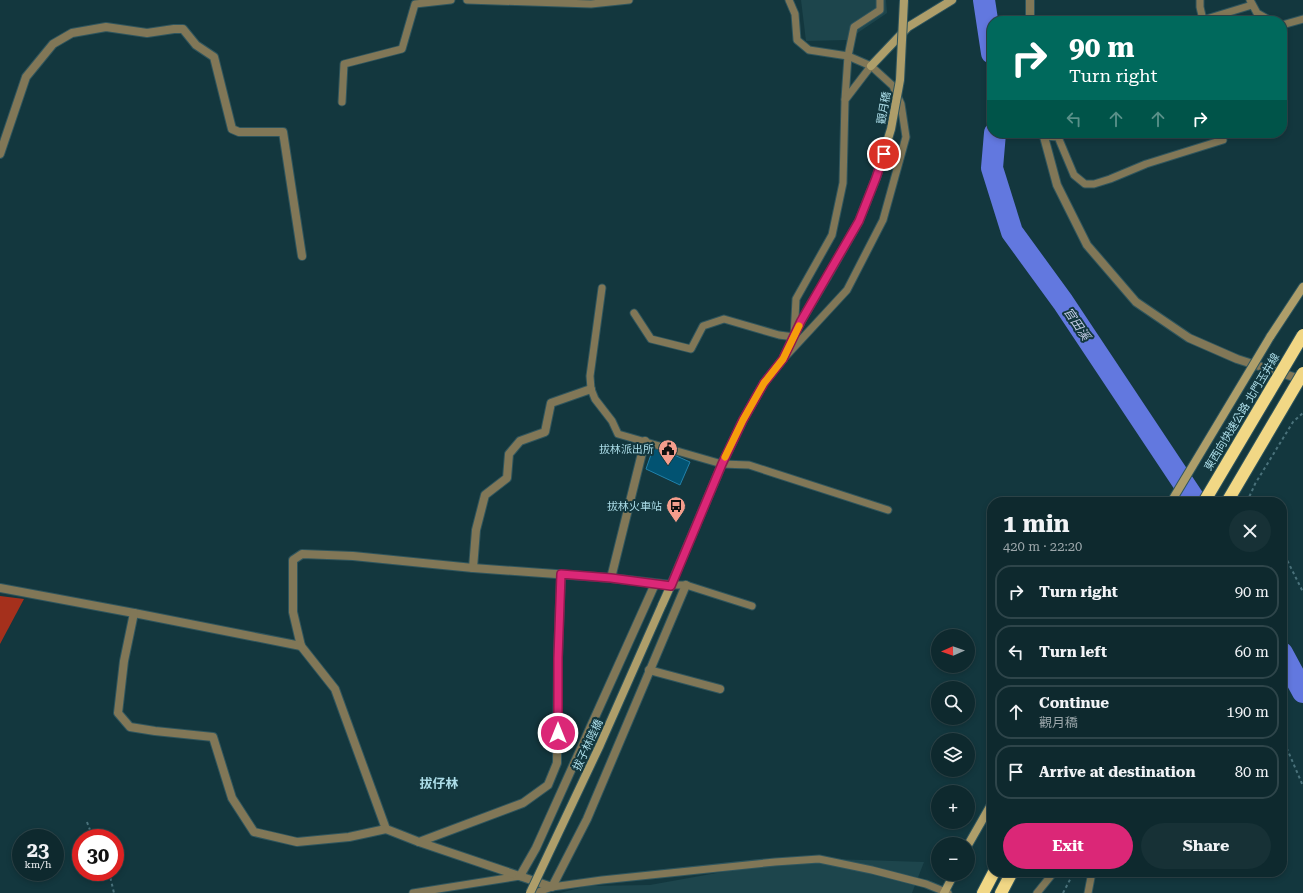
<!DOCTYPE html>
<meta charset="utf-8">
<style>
body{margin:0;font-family:"Roboto Serif","Noto Sans TC",serif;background:#173136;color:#f1f3f6;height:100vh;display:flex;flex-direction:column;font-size:15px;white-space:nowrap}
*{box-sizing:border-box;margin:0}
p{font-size:13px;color:#9ba6aa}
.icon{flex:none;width:22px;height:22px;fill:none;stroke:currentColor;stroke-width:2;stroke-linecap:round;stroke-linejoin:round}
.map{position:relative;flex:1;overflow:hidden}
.details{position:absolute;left:987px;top:497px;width:300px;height:380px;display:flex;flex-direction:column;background:#0e292e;border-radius:16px;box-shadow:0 2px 6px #0003,0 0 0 1px #2e454a}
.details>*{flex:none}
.guide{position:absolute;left:987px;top:16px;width:300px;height:122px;border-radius:16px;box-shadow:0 2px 6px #0003,0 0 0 1px #2e454a;background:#00695c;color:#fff;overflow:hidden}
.needle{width:26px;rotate:268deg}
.buttons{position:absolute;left:931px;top:629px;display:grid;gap:8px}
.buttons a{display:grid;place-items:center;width:44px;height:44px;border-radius:50%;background:#0e292e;box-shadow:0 2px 6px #0003,0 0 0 1px #2e454a;font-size:20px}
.speed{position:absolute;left:12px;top:829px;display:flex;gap:8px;font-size:20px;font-weight:700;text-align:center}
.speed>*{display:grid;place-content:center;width:52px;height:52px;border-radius:50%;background:#0e292e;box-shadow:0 2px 6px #0003,0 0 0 1px #2e454a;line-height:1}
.speed small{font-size:10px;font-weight:400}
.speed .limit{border:6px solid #d22;background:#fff;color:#111}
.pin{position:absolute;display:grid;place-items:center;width:34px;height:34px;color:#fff;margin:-17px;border:2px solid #fff;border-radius:50%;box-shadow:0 1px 4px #0007}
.me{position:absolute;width:44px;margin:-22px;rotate:0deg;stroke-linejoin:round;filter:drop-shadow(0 0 3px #0008)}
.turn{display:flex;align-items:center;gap:14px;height:84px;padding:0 16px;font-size:18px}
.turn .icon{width:52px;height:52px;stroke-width:2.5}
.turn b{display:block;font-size:28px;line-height:34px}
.lanes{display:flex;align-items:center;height:38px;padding:0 16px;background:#0003;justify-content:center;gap:20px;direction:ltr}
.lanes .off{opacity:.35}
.round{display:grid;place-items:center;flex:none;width:42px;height:42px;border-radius:21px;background:#173136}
.overview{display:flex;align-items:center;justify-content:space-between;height:68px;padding:0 16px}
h1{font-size:24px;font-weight:700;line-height:30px}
.primary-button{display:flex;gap:8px;margin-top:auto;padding:8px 16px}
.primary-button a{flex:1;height:46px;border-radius:24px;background:#db2777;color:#fff;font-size:16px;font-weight:700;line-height:46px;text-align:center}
.primary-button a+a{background:#173136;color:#f1f3f6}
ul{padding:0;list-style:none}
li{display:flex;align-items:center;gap:12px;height:54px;margin:0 8px 6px;padding:0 8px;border:2px solid #2e454a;border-radius:16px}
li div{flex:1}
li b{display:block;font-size:15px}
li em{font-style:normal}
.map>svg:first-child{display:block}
</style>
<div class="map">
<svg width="1303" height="893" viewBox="0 0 1303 893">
<rect width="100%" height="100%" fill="#13373e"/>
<g fill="#1d454c">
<polygon points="801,0 886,0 887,13 847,40 806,41"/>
<polygon points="801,858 924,862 912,893 560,893 587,886 650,885"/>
</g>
<polygon fill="#a5301c" points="0,596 24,599 0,644"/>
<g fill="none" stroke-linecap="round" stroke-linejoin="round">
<g stroke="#6278df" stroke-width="22">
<polyline points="984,0 992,53"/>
<polyline points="995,133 992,168 1012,232 1063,302 1196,502"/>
<polyline points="1282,653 1303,692"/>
</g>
</g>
<polygon fill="#025372" stroke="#2281aa" points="654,446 690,462 680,485 646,469"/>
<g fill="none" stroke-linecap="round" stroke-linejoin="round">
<defs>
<g id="lane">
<polyline points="467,0 591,4 629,0"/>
<polyline points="1200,0 1200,7 1203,20 1252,5"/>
<polyline points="1250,0 1257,13 1271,21"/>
<polyline points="1282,25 1303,19"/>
<polyline points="845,99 848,56 854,27 880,10 880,0"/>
<polyline points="342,102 344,64 402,49 415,4 451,0"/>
<polyline points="1044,136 1058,137 1074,175 1085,184 1094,184 1110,179 1146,164 1223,140"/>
<polyline points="602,288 590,376 591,389 595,399 612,421 618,434 722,464 749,465 888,510"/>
<polyline points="634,313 651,339 691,349 703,326 724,319 779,335 794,337 796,299 832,235 843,183 845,100 871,66"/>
<polyline points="785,357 847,290 883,220 906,137 901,104 893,86 871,66 848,56 809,50 797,40 795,14 789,0"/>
<polyline points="671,585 686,585 752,606"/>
<polyline points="413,893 520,876"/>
<polyline points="535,893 552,887 602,880 775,862 819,859 872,870 926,884 948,893"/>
<polyline points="1037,893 1054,872"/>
<polyline points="1088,893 1092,872"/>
</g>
<g id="street">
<polyline points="1030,0 1030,21"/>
<polyline points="1043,133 1057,185 1087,245 1136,302 1189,338 1237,359 1303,380"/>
<polyline points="0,154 26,77 53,44 72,33 106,27 147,33 174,29 183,29 196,45 214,57 232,129 239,132 283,132 302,256"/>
<polyline points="473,568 476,530 485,495 507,478 509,454 520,441 545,432 551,403 591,389"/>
<polyline points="561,575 558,657 557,763 548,785 523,803 419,842 386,829 335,689 301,646 293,612 293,560 302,554 353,556 473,568 611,578 671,585"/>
<polyline points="611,578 645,441"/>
<polyline points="0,588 134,613 301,646"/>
<polyline points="134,613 124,661 118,713 130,727 155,731 213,737 232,798 254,832 297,842 349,837 386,829"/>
<polyline points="649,670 720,689"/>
<polyline points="419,842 552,887 587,819 686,585"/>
<polyline points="520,876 536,848 655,584"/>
</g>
<g id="secondary">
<polyline points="871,66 908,27 952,0"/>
<polyline points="1270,337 1303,287"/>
<polyline points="662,605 671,585 722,464 743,420 764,383 783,359 801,321 827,277"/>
<polyline points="968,845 992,803"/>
<polyline points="944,893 954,874"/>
</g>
<g id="highway">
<polyline points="983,893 994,872"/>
<polyline points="1001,893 1012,872"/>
</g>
</defs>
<use href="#lane" stroke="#2f555d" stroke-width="9"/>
<use href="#street" stroke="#2f555d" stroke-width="10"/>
<use href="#secondary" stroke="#2f555d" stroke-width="10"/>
<use href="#highway" stroke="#2f555d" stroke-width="14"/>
<g stroke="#4a727b" stroke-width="2" stroke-dasharray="3 3" stroke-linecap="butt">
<polyline points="1247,502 1255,484 1293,422 1303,413"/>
<polyline points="1282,550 1303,592"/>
<polyline points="1282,737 1303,786"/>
<polyline points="87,822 93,838"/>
<polyline points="109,872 114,893"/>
<polyline points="1063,893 1074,872"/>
</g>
<use href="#lane" stroke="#817757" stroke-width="7"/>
<use href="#street" stroke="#817757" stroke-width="8"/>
<use href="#secondary" stroke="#ae9e6a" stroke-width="8"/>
<use href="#highway" stroke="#f1d785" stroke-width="12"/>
<defs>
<g id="secondary-bridge">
<polyline points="827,277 859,221 876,178 891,129 900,80 904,0"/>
<polyline points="1171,502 1270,337"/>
<polyline points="530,893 600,745 662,605"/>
</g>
<g id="highway-bridge">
<polyline points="1204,502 1303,335"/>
<polyline points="1227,502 1303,373"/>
</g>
</defs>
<use href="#secondary-bridge" stroke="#2f555d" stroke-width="10" stroke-linecap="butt"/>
<use href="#highway-bridge" stroke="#2f555d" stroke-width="14" stroke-linecap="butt"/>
<use href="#secondary-bridge" stroke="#ae9e6a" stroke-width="8"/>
<use href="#highway-bridge" stroke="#f1d785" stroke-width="12"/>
</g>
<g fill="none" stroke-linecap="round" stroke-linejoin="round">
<defs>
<polyline id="route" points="558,733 558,658 561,574 611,578 671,586 722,464 743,420 764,383 783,359 801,321 859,221 876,178 884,154"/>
</defs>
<use href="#route" stroke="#8e194d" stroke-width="10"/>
<use href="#route" stroke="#db2777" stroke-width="7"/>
<polyline stroke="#f59e0b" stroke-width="7" points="725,457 743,420 764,383 783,359 799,326"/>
</g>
<defs>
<symbol id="civic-pin" viewBox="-11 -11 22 30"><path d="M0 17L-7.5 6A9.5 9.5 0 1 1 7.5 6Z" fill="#f49d8c" stroke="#13373e"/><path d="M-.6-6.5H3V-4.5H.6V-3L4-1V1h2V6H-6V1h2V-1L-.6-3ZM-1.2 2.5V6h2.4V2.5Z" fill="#111"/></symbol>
<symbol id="bus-pin" viewBox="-11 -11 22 30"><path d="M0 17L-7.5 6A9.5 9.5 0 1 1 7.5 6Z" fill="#f49d8c" stroke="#13373e"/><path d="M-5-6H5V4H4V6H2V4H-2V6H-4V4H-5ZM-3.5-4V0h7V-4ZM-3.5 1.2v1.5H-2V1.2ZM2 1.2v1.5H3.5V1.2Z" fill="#111"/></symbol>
</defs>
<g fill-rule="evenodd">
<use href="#civic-pin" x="657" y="438" width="22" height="30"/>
<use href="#bus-pin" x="665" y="495" width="22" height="30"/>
</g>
<g text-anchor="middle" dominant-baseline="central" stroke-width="4" stroke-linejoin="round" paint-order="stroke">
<g font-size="11" fill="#acdde8" stroke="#13373e">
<text transform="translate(884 108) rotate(-80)">觀月穚</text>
<text transform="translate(1242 412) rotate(-59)">東西向快速公路 北門玉井線</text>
<text transform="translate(588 745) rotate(-65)">拔子林陸橋</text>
</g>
<g font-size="11" fill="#acdde8" stroke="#13373e" text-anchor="end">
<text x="654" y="449">拔林派出所</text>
<text x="662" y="506">拔林火車站</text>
</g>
<g font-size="12" font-style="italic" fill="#c4cde7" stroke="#13373e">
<text transform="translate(1077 324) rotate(56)">官田溪</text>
</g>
<g font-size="13" font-weight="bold" fill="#acdde8" stroke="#13373e">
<text x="439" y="783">拔仔林</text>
</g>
</g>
</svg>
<div class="buttons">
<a><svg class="needle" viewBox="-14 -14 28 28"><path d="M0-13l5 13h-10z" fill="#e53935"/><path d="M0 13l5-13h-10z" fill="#9ba6aa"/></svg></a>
<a><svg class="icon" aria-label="search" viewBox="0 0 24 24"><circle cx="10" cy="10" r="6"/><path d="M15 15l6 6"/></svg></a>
<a><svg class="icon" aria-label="layers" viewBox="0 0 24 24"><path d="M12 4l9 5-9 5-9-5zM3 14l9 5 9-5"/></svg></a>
<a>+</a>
<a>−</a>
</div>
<div class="speed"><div>23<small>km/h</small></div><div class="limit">30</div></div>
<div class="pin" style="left:884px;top:154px;background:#d93025"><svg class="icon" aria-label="arrive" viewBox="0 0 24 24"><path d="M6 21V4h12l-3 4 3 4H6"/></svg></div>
<svg class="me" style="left:558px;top:733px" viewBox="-20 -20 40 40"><circle r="17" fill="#db2777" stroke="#fff" stroke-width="3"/><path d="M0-11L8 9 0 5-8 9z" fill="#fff"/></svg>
<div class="guide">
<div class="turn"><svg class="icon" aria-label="right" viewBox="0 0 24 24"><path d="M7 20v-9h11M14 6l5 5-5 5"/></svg><div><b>90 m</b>Turn right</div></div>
<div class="lanes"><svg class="icon off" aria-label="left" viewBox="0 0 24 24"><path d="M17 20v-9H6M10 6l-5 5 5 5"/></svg><svg class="icon off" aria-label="ahead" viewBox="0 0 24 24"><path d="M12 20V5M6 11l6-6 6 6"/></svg><svg class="icon off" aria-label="ahead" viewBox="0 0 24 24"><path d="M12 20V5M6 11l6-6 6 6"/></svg><svg class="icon" aria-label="right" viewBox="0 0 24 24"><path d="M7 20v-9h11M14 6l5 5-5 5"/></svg></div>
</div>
<section class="details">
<div class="overview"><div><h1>1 min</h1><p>420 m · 22:20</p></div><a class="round"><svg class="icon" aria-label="close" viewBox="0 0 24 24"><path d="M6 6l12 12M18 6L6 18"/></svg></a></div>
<ul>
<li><svg class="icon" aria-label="right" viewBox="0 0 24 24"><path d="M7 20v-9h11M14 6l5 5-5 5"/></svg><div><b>Turn right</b></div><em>90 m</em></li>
<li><svg class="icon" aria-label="left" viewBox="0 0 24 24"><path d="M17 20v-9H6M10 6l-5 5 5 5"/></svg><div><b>Turn left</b></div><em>60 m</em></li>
<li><svg class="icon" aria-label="ahead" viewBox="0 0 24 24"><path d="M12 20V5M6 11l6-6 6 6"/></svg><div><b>Continue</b><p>觀月穚</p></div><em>190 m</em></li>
<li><svg class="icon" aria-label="arrive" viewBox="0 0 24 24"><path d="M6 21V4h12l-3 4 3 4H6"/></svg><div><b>Arrive at destination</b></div><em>80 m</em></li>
</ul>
<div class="primary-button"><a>Exit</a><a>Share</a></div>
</section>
</div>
